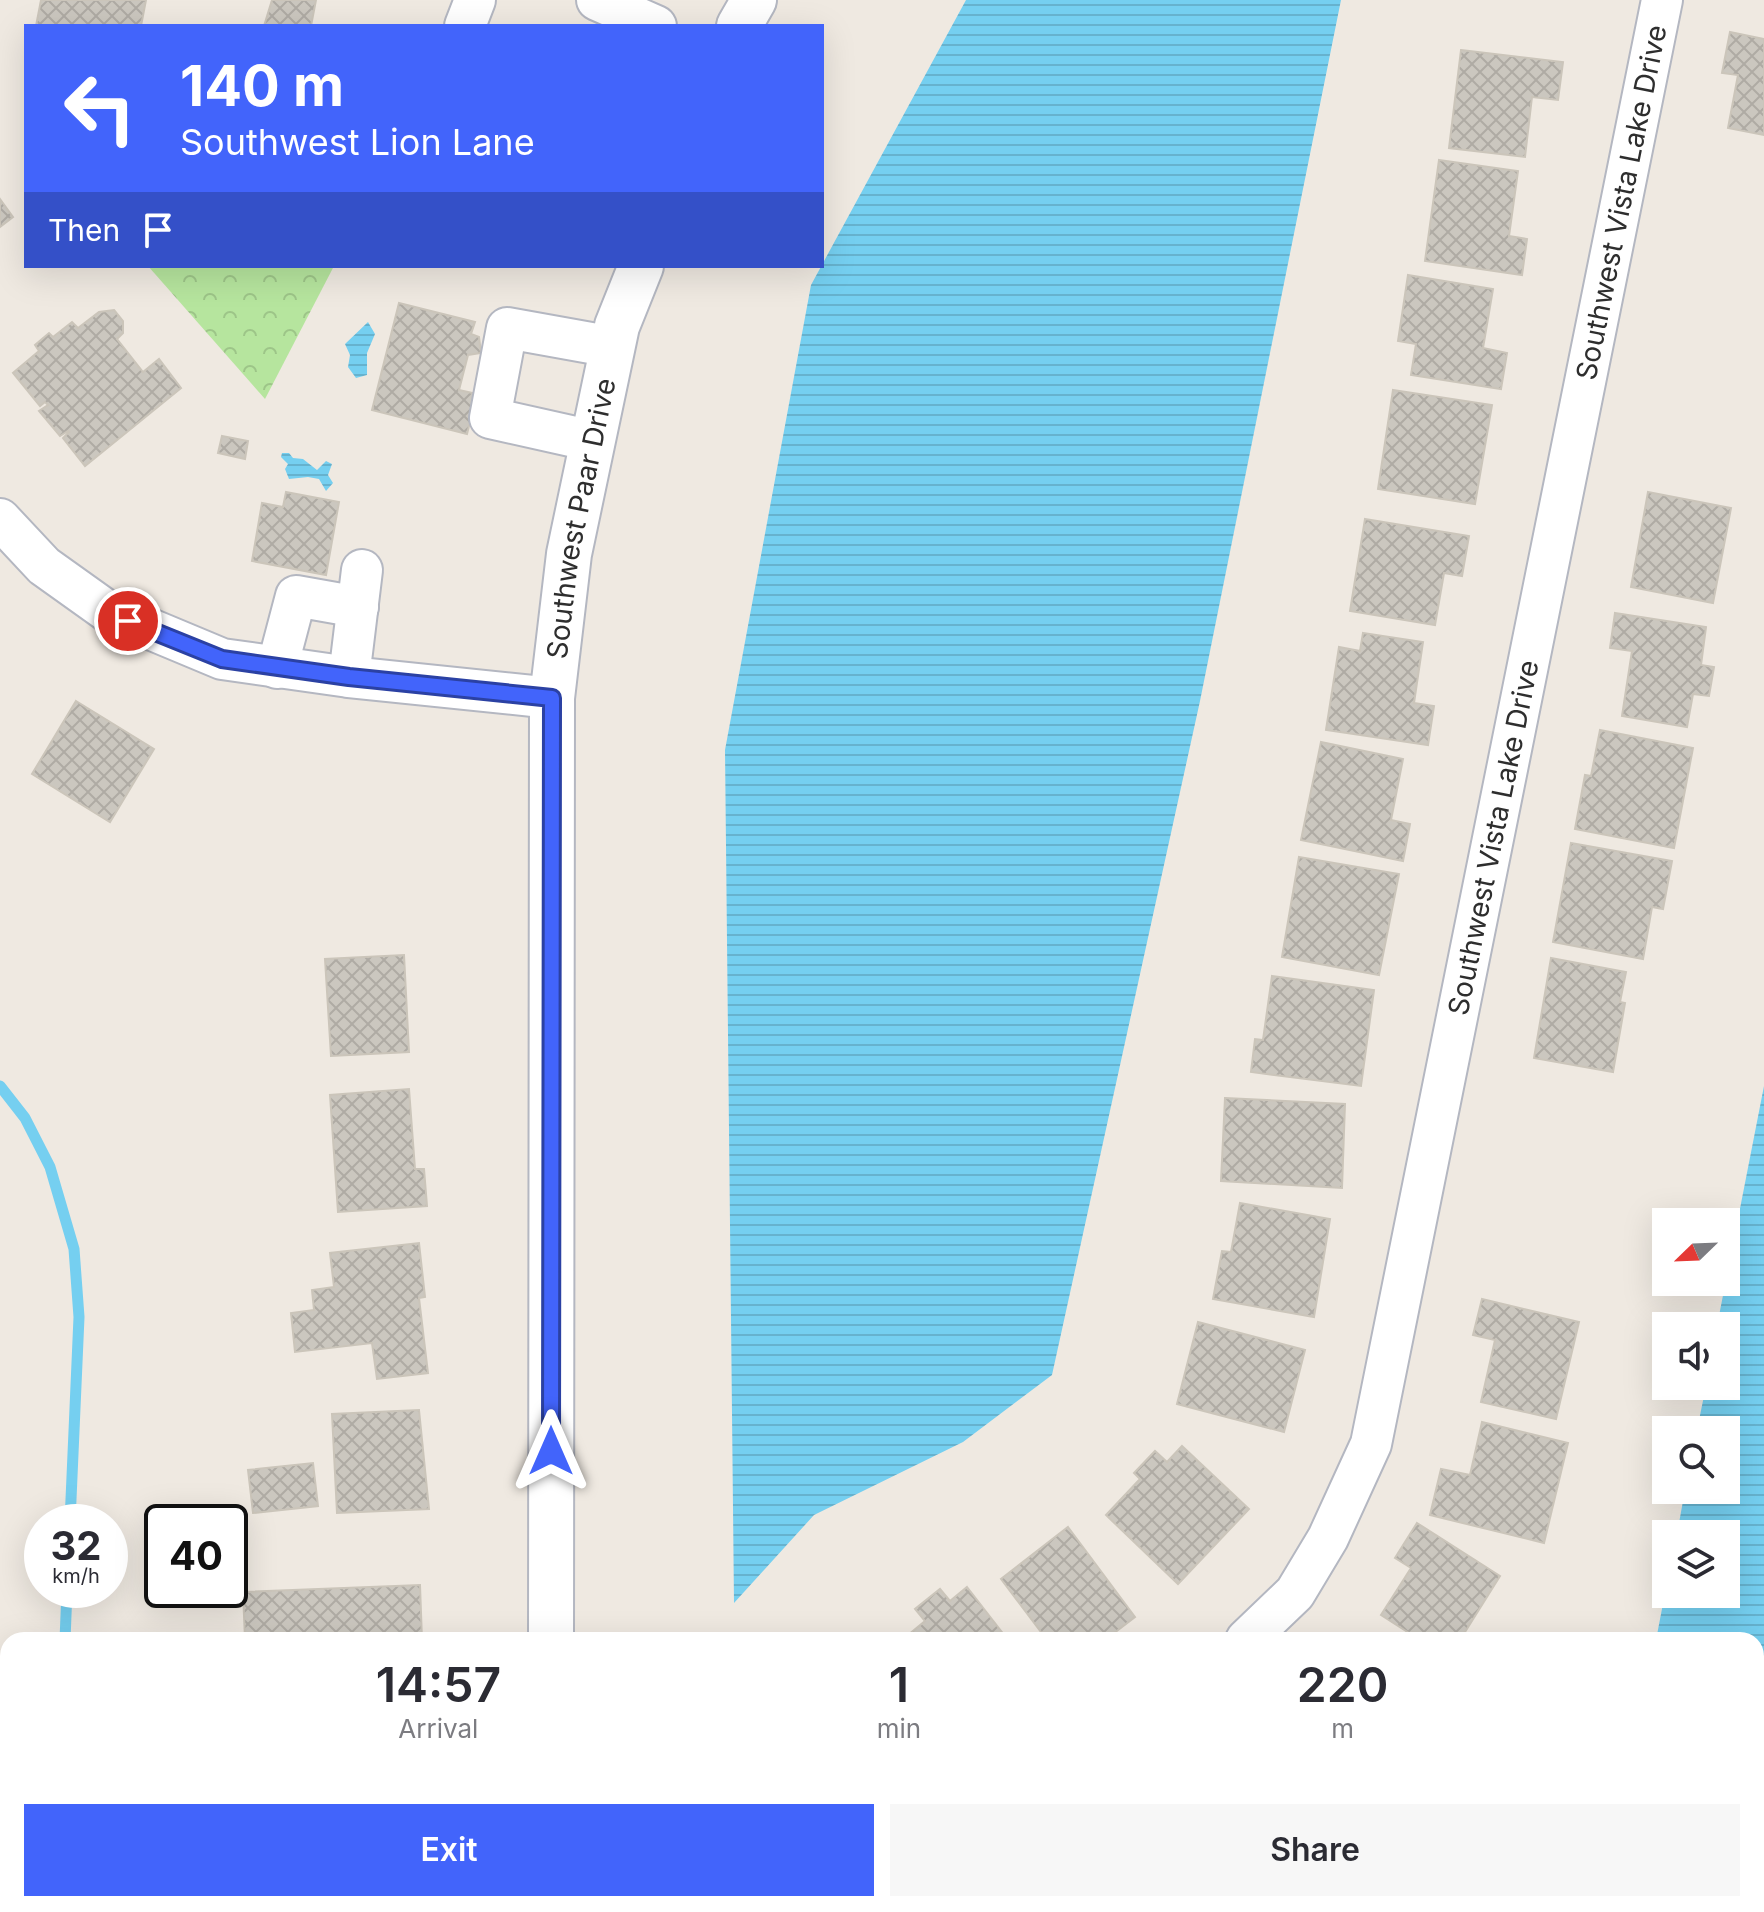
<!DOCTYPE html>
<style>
body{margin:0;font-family:Inter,sans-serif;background:#f7f7f7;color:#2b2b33;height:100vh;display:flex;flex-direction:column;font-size:30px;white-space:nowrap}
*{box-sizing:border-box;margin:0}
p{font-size:26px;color:#7c7c81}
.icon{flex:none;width:44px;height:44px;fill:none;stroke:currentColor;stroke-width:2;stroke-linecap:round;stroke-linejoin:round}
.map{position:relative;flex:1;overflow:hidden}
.drawer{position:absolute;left:0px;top:1632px;width:1764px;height:280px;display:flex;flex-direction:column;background:#fff;border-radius:24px 24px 0 0;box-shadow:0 8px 32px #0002}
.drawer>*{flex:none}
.guide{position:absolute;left:24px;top:24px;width:800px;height:244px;border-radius:0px;box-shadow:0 8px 32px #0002;background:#4264fb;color:#fff;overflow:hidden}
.needle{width:52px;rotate:247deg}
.fabs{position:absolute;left:1652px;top:1208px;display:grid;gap:16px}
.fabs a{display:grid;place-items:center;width:88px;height:88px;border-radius:0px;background:#fff;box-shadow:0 8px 32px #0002;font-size:40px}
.speed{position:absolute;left:24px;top:1504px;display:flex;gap:16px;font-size:40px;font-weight:700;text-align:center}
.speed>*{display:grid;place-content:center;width:104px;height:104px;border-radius:50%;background:#fff;box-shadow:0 8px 32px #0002;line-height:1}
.speed small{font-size:20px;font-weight:400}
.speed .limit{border:4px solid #111;border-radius:12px;background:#fff;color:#111}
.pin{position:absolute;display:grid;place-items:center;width:68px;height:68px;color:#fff;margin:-34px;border:4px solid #fff;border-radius:50%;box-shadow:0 2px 8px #0007}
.me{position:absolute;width:88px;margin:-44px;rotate:0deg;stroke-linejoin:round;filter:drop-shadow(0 0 6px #0008)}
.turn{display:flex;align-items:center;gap:28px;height:168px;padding:0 24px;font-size:36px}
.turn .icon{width:104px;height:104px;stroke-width:2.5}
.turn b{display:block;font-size:56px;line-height:68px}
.then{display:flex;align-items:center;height:76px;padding:0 24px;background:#0003;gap:16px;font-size:30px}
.eta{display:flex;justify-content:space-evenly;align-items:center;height:136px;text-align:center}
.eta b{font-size:48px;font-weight:600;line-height:56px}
.cta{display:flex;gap:16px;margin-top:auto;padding:16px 24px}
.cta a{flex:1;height:92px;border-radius:0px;background:#4264fb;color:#fff;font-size:32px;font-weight:600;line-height:92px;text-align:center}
.cta a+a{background:#f7f7f7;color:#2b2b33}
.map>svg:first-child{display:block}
</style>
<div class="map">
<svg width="1764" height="1912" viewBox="0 0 1764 1912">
<defs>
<pattern id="forest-crowns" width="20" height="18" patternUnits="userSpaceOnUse" patternTransform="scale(2)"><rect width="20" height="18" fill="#b6e59e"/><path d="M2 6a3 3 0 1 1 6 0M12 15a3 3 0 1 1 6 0" fill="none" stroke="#9dc588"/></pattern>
<pattern id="water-rules" width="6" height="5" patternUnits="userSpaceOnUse" patternTransform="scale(2)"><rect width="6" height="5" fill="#75cff0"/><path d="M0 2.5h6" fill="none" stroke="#66b2ce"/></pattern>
<pattern id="building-cross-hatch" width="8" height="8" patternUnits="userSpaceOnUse" patternTransform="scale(2)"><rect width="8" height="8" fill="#cbc7bf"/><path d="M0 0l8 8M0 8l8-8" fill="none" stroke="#afaba4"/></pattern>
</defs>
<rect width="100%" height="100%" fill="#efe9e1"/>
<polygon fill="url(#forest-crowns)" points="148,266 334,266 265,399"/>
<g fill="url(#water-rules)">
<polygon points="966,0 1341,0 1200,701 1052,1375 963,1442 814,1515 734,1603 725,750 811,285"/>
<polygon points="368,322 375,334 367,353 367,375 356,378 348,367 350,355 345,344"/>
<polygon points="282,453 289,453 293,458 303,459 317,470 326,461 332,464 328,475 333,483 326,491 319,479 308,477 289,479 285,469 288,464 281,457"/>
<polygon points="1764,1086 1764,1912 1440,1912 1450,1904 1756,1904 1756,1640 1656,1640 1666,1588 1666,1594 1726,1594 1726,1534 1677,1534 1685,1490 1726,1490 1726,1430 1697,1430 1706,1386 1726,1386 1726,1326 1717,1326"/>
</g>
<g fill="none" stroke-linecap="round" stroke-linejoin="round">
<g stroke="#75cff0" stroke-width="11">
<polyline points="0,1086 25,1118 50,1167 74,1249 79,1317 70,1522"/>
<polyline points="65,1640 67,1590"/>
<polyline points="0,1741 8,1737"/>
<polyline points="100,1904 105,1912"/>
</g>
</g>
<g fill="url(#building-cross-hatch)" stroke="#cbc5ba" stroke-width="2">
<polygon points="41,0 146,0 141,26 36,26"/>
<polygon points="272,0 316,0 311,26 264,26"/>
<polygon points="1730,32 1764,39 1764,135 1728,128 1738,75 1722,73"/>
<polygon points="1461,50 1563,62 1558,100 1532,97 1525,157 1449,148"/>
<polygon points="1439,160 1518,171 1509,236 1527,239 1522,275 1425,261"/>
<polygon points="0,199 13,217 0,227"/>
<polygon points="1408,275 1493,289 1483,348 1507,353 1501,389 1411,375 1416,344 1398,341"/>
<polygon points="399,303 475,322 471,334 479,337 481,353 468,355 459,390 477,394 467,434 372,410"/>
<polygon points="114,310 123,321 123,333 117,339 143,372 159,359 181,388 85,466 63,438 69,432 68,431 60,436 39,411 48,405 45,402 40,406 13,373 39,351 35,345 49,333 53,337 72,322 78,328 99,312"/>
<polygon points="1393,390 1492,405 1475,504 1378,489"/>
<polygon points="222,436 248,441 245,459 218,453"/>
<polygon points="286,492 339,502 326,575 252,561 262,503 283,507"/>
<polygon points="1648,492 1731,508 1713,603 1631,587"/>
<polygon points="1365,519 1469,536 1462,576 1444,573 1435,625 1350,611"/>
<polygon points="1615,613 1706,627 1701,665 1714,667 1709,696 1693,694 1687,727 1622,716 1632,651 1610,648"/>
<polygon points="1363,633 1423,642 1414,703 1434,706 1428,745 1326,730 1339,647 1360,651"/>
<polygon points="76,701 154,749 110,822 32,774"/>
<polygon points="1600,730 1693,748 1674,848 1575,829 1585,775 1591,776"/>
<polygon points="1321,742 1403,759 1391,820 1410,824 1403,861 1301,840"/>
<polygon points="1571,843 1672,861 1663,909 1652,907 1643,959 1553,942"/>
<polygon points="1299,857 1399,874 1379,975 1282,957"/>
<polygon points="404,955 409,1052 331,1056 325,959"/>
<polygon points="1551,958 1626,972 1620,1002 1625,1003 1613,1072 1534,1058"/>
<polygon points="1272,976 1374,990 1361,1086 1251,1072 1255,1039 1263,1040"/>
<polygon points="409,1089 415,1169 424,1169 427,1206 338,1212 330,1095"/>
<polygon points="1225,1098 1345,1104 1342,1188 1221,1181"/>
<polygon points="1240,1203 1330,1219 1314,1317 1213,1299 1222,1251 1231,1252"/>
<polygon points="419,1243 425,1297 419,1298 428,1373 377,1379 372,1343 295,1352 291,1313 314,1310 312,1290 334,1287 330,1253"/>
<polygon points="1482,1299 1579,1322 1556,1419 1481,1402 1495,1340 1473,1335"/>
<polygon points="1198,1322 1305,1350 1284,1432 1177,1404"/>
<polygon points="419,1410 429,1509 337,1513 332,1414"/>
<polygon points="1482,1422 1568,1443 1544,1543 1430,1515 1441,1469 1470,1475"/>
<polygon points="1182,1446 1249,1509 1178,1584 1106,1515 1140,1479 1134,1473 1155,1451 1167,1462"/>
<polygon points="313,1463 318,1506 253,1513 248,1470"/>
<polygon points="1417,1523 1500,1576 1460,1640 1420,1640 1381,1615 1411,1568 1395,1558"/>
<polygon points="1068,1527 1135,1617 1105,1640 1047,1640 1001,1579"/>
<polygon points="420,1585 422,1640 324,1640 324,1636 245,1639 243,1592"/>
<polygon points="967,1587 1008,1640 902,1640 925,1621 915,1609 940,1589 950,1601"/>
<polygon points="1147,1904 1259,1904 1263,1911 1143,1912 1140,1908"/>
</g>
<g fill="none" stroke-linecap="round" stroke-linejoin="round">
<defs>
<g id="minor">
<polyline points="597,0 656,26"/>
<polyline points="465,26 475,0"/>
<polyline points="593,441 490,418 507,328 613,347"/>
<polyline points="0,519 44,566 107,611 222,659 349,677 552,698"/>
<polyline points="277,668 296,596 358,607"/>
<polyline points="349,677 362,570"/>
<path id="s1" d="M 1246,1640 L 1295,1593 L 1328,1538 L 1371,1444 L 1662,0"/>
</g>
<g id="tertiary">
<polyline points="739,26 754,0"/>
<path id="s2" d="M 551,1640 L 552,698 L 569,554 L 617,326 L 641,266"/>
<polyline points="548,1912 549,1904"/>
</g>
</defs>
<use href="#minor" stroke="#b4b7c1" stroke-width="44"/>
<use href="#tertiary" stroke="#b4b7c1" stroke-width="48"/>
<use href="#minor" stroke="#fff" stroke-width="40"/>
<use href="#tertiary" stroke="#fff" stroke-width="44"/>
</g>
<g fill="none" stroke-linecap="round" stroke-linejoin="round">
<defs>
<polyline id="route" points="128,621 222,659 349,677 552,698 551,1451"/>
</defs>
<use href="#route" stroke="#2b41a3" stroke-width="20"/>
<use href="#route" stroke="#4264fb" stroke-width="14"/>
</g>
<g text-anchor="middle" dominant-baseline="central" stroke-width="8" stroke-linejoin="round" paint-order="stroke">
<g font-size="28" fill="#2e2e2e" stroke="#fff">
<text stroke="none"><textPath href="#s1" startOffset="1502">Southwest Vista Lake Drive</textPath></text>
<text stroke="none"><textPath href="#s2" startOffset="1124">Southwest Paar Drive</textPath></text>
<text stroke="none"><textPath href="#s1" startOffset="854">Southwest Vista Lake Drive</textPath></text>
</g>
</g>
</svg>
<div class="fabs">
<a><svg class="needle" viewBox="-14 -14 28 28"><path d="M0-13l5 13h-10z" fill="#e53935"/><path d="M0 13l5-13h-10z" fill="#7c7c81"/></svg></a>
<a><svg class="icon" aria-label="sound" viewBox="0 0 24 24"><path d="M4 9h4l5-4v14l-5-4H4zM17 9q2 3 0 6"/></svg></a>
<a><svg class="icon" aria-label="search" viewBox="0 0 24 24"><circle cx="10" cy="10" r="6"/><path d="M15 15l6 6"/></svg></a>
<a><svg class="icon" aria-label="layers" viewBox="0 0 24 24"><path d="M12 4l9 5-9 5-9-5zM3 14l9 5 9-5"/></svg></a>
</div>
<div class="speed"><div>32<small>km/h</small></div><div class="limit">40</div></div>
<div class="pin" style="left:128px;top:621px;background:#d93025"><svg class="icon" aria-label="arrive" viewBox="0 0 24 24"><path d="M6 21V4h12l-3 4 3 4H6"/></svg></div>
<svg class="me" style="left:551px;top:1451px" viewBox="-20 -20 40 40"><path d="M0-17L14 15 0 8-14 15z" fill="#4264fb" stroke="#fff" stroke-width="4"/></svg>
<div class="guide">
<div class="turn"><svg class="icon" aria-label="left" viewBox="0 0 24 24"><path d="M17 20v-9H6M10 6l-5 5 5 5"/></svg><div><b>140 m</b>Southwest Lion Lane</div></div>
<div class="then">Then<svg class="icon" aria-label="arrive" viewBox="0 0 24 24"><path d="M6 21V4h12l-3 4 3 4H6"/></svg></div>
</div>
<section class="drawer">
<div class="eta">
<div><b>14:57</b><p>Arrival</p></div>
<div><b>1</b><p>min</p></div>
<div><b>220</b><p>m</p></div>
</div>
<div class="cta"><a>Exit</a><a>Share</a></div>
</section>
</div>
